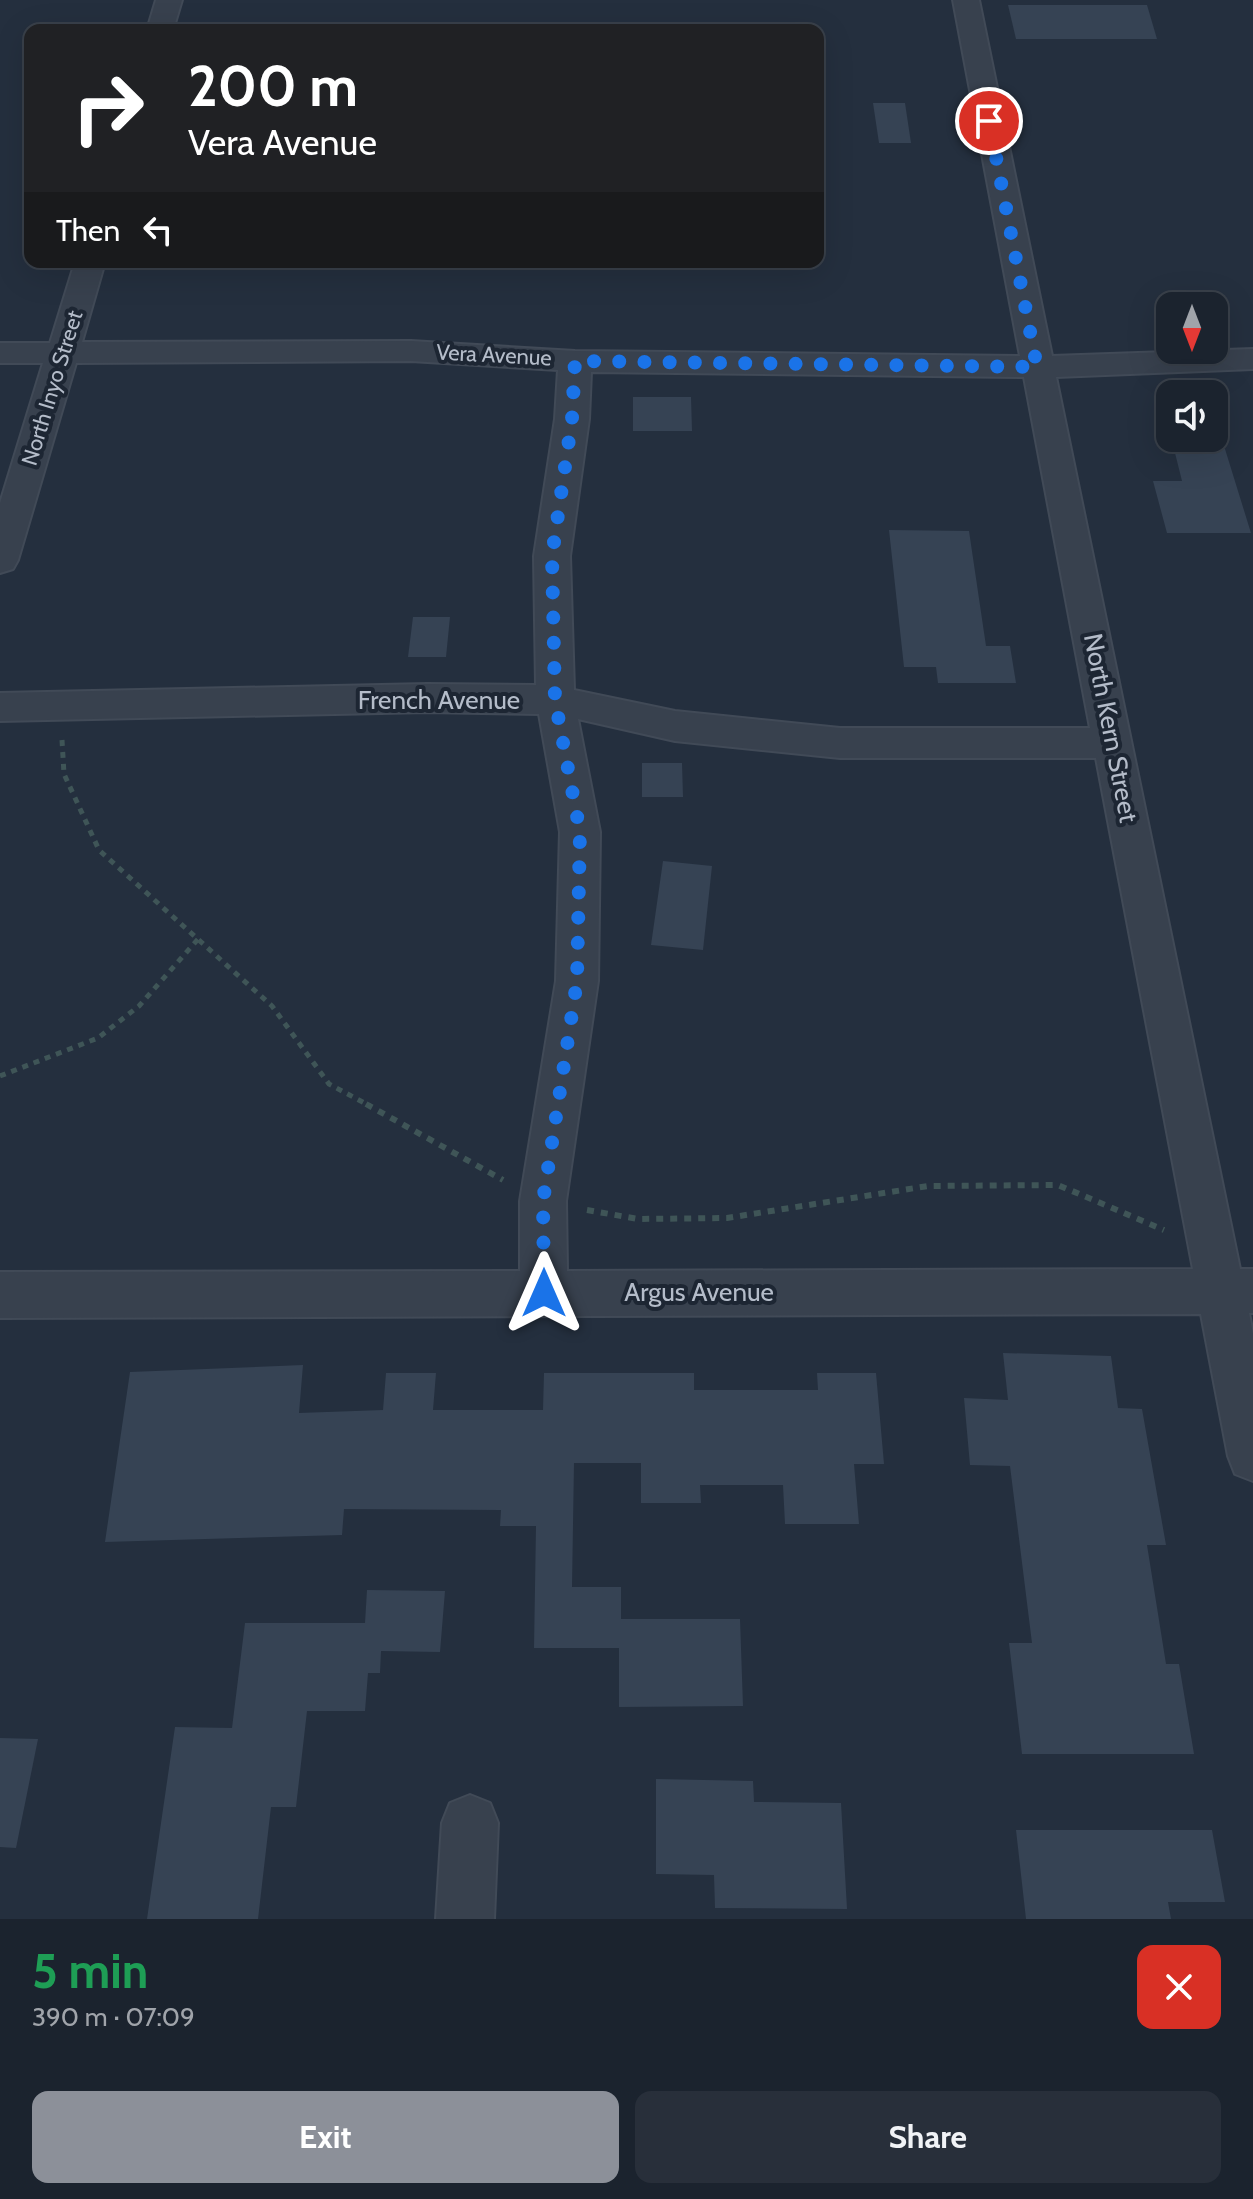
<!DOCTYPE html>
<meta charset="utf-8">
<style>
body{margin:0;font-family:Cabin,sans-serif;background:#282f3a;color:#f1f3f6;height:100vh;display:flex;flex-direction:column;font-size:30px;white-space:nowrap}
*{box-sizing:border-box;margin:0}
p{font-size:26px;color:#a0a4aa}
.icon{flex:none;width:44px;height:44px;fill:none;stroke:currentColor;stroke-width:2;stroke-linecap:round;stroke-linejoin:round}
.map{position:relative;height:1919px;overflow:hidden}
.panel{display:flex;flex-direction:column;background:#1b232e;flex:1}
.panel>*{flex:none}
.banner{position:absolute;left:24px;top:24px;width:800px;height:244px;border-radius:16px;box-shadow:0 8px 32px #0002,0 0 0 2px #39404a;background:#202124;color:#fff;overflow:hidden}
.needle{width:52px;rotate:180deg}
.buttons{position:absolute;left:1156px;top:292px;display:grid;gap:16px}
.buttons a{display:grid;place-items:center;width:72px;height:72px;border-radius:16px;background:#1b232e;box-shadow:0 8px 32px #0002,0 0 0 2px #39404a;font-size:40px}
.pin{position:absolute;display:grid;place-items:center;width:68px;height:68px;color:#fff;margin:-34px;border:4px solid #fff;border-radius:50%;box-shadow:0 2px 8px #0007}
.me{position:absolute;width:88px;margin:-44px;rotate:0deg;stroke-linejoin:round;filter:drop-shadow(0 0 6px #0008)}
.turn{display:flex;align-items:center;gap:28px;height:168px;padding:0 32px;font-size:36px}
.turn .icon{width:104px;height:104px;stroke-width:2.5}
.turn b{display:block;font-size:56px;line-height:68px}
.then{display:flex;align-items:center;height:76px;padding:0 32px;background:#0003;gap:16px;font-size:30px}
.round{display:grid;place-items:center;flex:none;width:84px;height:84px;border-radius:16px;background:#282f3a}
.head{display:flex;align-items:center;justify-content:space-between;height:136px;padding:0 32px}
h1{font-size:48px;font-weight:700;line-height:60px;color:#1e9e55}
.cta{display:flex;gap:16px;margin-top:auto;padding:16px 32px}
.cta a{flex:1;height:92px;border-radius:16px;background:#8c9099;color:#fff;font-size:32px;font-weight:700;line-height:92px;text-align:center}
.cta a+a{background:#282f3a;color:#f1f3f6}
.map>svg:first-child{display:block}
</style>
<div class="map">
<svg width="1253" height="1919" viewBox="0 0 1253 1919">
<rect width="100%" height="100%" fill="#242f3e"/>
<g fill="#364354">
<polygon points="1008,5 1147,5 1157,39 1016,39"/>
<polygon points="873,103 905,103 911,143 879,143"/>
<polygon points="633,397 691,397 692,431 633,431"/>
<polygon points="1174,449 1225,449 1251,533 1167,533 1153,481 1182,481"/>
<polygon points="889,530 969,531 986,646 1010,646 1016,683 938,683 936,667 904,667"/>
<polygon points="413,617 450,617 446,657 408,657"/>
<polygon points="642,763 682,763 683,797 642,797"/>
<polygon points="663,861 712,866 703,950 651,945"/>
<polygon points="1003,1353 1111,1356 1118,1408 1142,1409 1166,1545 1147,1545 1166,1664 1179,1664 1194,1754 1022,1754 1009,1643 1032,1643 1010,1466 970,1465 964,1398 1008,1400"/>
<polygon points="303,1365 299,1413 383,1410 386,1373 436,1373 433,1410 543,1410 544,1373 694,1373 694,1390 818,1390 817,1373 876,1373 884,1464 854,1464 859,1524 785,1524 783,1485 700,1485 701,1503 641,1503 641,1463 574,1463 572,1587 621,1587 621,1619 740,1619 743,1706 619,1707 619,1648 534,1648 536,1526 500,1526 501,1510 344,1509 342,1535 105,1542 130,1372"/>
<polygon points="367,1590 445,1591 440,1652 381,1651 380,1673 368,1673 365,1711 307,1711 296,1807 271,1807 258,1919 147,1919 175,1727 232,1728 245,1623 365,1623"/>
<polygon points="0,1738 38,1739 16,1848 0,1847"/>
<polygon points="656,1779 753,1781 754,1802 841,1803 847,1909 715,1908 714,1875 656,1874"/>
<polygon points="1016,1830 1212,1830 1225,1902 1168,1902 1171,1919 1026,1919"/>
</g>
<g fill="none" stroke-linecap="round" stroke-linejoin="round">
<defs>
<g id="street">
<polygon points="156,0 182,0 173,30 147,30"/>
<path d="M 953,0 L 979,0 L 1052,356 L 1253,349 L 1253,369 L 1056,377 L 1240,1269 L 1253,1269 L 1253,1313 L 1249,1313 L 1253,1334 L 1253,1481 L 1235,1474 L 1228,1456 L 1201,1314 L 0,1318 L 0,1272 L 520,1271 L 520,1201 L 556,981 L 560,832 L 539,714 L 427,712 L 0,721 L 0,693 L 427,684 L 536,685 L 534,556 L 555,419 L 558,370 L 411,361 L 76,363 L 18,560 L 13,569 L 0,573 L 0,503 L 43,363 L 0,363 L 0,343 L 50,343 L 75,262 L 105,262 L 82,342 L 411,341 L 575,351 L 1020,356 ZM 591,372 L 1024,377 L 1090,728 L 840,728 L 675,711 L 574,690 L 570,556 L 589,419 ZM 578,719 L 675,741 L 840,758 L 1096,758 L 1193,1269 L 567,1271 L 566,1201 L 598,981 L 600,832 Z"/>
<polygon points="470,1795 490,1803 498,1823 494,1919 436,1919 442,1823 450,1803"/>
</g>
</defs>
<use href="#street" stroke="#414a57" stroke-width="4"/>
<g stroke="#3f5557" stroke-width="5" stroke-dasharray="6 6" stroke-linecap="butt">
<polyline points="62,740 64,774 99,850 272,1006 329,1084 370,1106"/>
<polyline points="0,1076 98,1038 139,1006 199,938"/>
</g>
<g stroke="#3f5557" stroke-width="6" stroke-dasharray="7 7" stroke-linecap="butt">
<polyline points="366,1104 503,1180"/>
<polyline points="587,1210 638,1219 727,1218 928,1186 1058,1185 1164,1230"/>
</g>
<use href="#street" fill="#38414e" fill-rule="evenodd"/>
</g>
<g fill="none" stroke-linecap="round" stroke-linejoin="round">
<polyline stroke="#1a73e8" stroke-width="14" stroke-dasharray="0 25.2" points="544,1293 543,1201 577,981 580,832 555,700 552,556 572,419 575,361 1037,367 989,121"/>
</g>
<g text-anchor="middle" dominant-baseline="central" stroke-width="8" stroke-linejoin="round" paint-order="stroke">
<g font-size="22" fill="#b4bcc9" stroke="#1d2633">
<text transform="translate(494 355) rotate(3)">Vera Avenue</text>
<text transform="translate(52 388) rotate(-73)">North Inyo Street</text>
</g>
<g font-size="26" fill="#b4bcc9" stroke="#1d2633">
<text x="439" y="700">French Avenue</text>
<text transform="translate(1111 728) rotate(79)">North Kern Street</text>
<text x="699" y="1292">Argus Avenue</text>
</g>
</g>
</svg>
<div class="buttons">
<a><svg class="needle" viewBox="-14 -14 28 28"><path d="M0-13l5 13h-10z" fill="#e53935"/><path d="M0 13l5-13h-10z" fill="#a0a4aa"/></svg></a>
<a><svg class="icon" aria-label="sound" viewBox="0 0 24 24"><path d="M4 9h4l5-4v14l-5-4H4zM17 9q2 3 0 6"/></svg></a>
</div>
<div class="pin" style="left:989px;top:121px;background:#d93025"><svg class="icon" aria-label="arrive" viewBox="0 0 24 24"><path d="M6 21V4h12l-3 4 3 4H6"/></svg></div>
<svg class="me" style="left:544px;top:1293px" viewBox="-20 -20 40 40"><path d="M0-17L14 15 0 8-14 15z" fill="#1a73e8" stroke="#fff" stroke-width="4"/></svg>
<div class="banner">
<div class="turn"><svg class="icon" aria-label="right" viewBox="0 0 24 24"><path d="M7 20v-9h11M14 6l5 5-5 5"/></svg><div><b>200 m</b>Vera Avenue</div></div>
<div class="then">Then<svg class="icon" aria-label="left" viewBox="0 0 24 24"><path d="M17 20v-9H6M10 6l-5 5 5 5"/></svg></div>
</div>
</div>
<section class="panel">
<div class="head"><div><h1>5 min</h1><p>390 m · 07:09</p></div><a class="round" style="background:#d93025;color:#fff"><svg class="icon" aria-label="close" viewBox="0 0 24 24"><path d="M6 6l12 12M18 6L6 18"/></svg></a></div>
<div class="cta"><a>Exit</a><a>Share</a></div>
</section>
